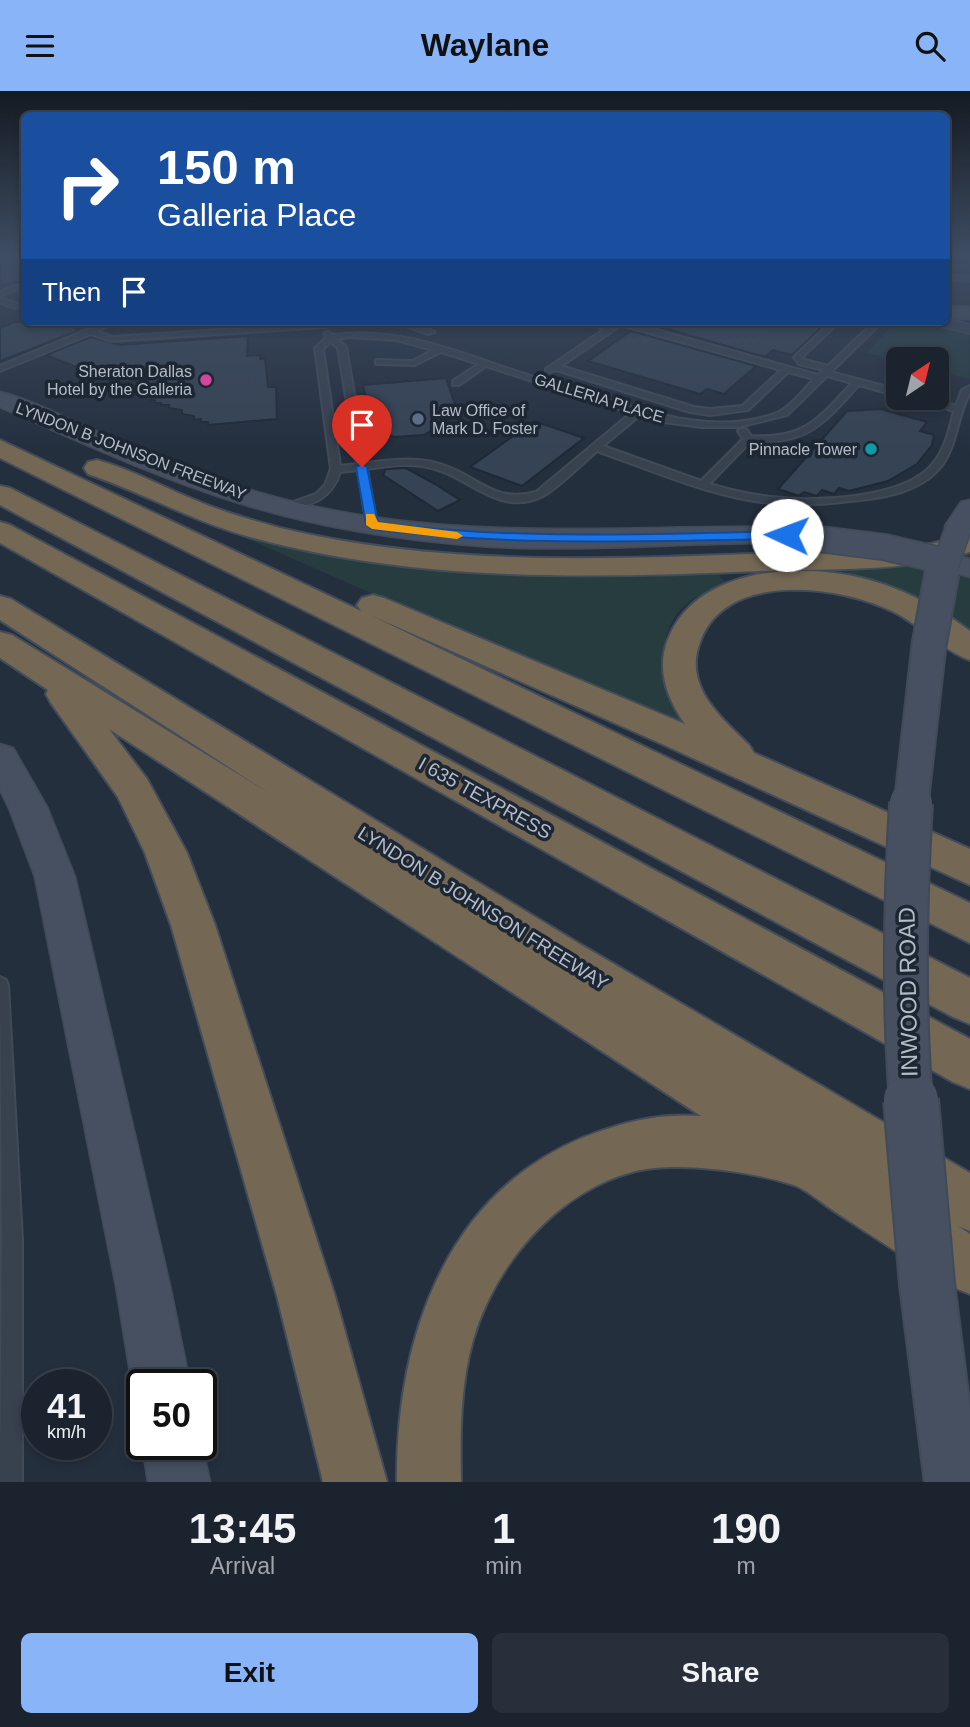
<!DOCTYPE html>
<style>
body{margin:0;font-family:Helvetica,sans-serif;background:#282f3a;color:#f1f3f6;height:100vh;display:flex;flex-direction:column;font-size:26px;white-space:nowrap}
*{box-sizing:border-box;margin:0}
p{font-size:23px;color:#a0a4aa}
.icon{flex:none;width:38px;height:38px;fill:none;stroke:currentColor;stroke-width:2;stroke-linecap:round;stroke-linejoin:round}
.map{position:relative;height:1391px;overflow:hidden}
.sheet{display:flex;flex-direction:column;background:#1b232e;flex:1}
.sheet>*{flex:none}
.banner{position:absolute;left:21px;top:21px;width:929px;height:214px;border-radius:10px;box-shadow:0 4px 10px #0003,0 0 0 2px #39404a;background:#1a4fa0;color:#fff;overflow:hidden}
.needle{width:46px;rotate:35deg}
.controls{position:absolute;left:886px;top:256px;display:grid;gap:14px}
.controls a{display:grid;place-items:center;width:63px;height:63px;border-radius:10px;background:#1b232e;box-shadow:0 4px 10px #0003,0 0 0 2px #39404a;font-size:35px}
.speed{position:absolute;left:21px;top:1278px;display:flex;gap:14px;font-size:35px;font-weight:700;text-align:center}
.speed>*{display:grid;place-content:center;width:91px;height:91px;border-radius:50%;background:#1b232e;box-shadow:0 4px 10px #0003,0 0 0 2px #39404a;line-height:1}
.speed small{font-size:18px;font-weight:400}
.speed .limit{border:4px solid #111;border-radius:10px;background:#fff;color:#111}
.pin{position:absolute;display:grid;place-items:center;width:60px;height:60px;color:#fff;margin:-72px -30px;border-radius:50% 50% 50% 0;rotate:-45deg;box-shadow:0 0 7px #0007}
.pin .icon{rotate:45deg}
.me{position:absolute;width:77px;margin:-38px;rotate:272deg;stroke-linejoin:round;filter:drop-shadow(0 0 5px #0008)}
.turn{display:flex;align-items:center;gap:24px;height:147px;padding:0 21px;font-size:32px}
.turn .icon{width:91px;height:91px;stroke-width:2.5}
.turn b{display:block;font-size:49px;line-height:60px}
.then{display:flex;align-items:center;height:66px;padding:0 21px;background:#0003;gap:14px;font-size:26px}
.eta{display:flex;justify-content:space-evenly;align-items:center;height:119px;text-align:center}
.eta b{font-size:42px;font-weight:800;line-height:49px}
.cta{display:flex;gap:14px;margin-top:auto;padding:14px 21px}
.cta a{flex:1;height:80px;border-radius:10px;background:#8ab4f8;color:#111;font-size:28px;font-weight:800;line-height:80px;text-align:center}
.cta a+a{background:#282f3a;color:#f1f3f6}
header{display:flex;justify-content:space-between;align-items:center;height:91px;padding:0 21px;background:#8ab4f8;color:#111;font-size:32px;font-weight:800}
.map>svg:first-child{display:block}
</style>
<header><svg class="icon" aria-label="menu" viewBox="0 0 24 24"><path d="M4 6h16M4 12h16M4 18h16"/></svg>Waylane<svg class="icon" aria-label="search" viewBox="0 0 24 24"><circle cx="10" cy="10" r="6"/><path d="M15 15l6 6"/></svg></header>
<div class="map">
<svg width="970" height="1391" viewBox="0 0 970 1391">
<rect width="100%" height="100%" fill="#242f3e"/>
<g fill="#263c3f">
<polygon points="895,231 914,231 969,244 970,288 936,280 936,268 898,270 867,262"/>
<path d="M 235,442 L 319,461 L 473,481 L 717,481 L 726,493 C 687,509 672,516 663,559 C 659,575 661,592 668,607 C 674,620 684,632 692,644 L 566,582 L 357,496 Z"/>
<polygon points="970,460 970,547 830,484 824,477"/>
</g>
<g fill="#364354" stroke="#1f2835" stroke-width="2">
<polygon points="0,166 24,166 24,190 0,194"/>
<polygon points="14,231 60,231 80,239 0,270 0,237"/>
<polygon points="643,231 823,231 825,233 792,264 773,259 765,266"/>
<polygon points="631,240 756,275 724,303 707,298 700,303 588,270"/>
<polygon points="248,245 247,265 260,264 260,268 265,267 268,296 276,296 277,328 208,334 208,331 201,331 201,328 194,329 194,325 182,323 182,319 169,317 169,314 161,314 161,312 155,312 155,309 150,309 153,294 145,294 146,289 111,292 115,274 79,277 46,264 91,246 119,254"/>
<polygon points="446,287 458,322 424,344 394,346 372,338 363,294"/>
<polygon points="881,318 927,331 920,340 934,344 932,354 917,373 888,390 849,400 839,397 834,403 822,399 817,405 804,401 799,405 778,398 847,320"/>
<polygon points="534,330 584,347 522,395 470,376"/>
<polygon points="406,377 435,393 460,409 438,420 383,384 386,378"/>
</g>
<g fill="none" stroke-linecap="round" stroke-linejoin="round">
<defs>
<g id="lane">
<polygon points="947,184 970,186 970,190 947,188"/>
<polygon points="24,192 24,196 0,205 0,201"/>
<polygon points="0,207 19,213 20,215 16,217 0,212"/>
<polygon points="105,231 116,231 97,240 112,246 326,232 330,234 326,236 111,250 91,243 0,280 0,275"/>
<polygon points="395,231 407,231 435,241 428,243"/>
<path d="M 587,231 L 610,234 L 615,231 L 628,231 L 818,284 L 824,279 L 799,273 L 794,266 L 829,233 L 826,231 L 838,232 L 802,266 L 805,269 L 828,275 L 874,231 L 882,231 L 831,281 L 898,299 L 898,305 L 859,294 C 822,334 809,353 750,351 L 709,393 C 730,399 751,404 772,406 C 814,411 896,408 928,378 C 944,363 949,340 954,320 L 909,306 L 924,306 L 956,315 L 962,299 L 970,295 L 970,302 C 956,326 958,357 938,379 C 919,400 887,406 860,409 C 834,412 807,415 781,413 C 717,409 657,381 597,360 C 584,371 557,398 543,405 C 500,427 470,386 432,377 C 411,371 388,375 367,378 L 377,434 L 372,437 L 367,434 L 358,379 L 340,381 C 332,407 314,414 288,418 L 283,415 L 316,403 L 325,394 L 331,378 L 315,257 L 326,247 L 324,242 L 328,240 L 333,244 C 387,236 444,255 494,273 C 533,286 572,298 612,310 C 662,326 727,343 779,321 C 792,315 804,298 814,288 L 788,281 L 748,319 L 710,324 L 690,321 L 556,279 L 546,282 L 546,278 L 605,238 ZM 621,234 L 781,279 L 742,315 L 710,318 L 694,316 L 561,275 ZM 349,246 L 397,249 L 433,259 L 413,270 L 376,269 L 376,273 L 379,273 L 415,274 L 441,261 L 479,273 L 453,290 L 453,294 L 459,294 L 486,275 L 631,322 L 536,401 C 490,413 477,382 436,372 C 414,366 389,369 366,372 L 346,256 L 337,248 ZM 330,251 L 338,257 L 357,373 L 340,375 L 323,258 ZM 827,285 L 852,292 C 817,329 805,348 751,345 L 746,338 L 740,338 L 738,340 L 743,348 L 701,390 L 603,355 L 639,325 L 656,330 L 701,336 L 738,336 L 787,324 Z"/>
<polygon points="0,886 6,889 8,894 22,1148 22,1391 0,1391 2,1148"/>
</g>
<polygon id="street" points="947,228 970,234 970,242 937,234 935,231 947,231"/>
<g id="secondary">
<polygon points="947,215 970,216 970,228 947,227"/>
<path d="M 0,301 C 32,309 63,326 93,339 C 155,365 217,391 282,408 C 450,452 616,434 787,436 L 797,438 L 801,444 L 797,450 L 787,452 C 685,451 582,462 480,455 C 398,449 314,436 236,411 C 155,386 78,350 0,316 Z"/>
<polygon points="970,409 970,439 959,443 949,441 945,435 961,411"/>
<polygon points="944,461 970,468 970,486 934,476 930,470 934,464"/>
<polygon points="0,653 13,657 47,716 75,786 170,1195 190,1293 142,1293 142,1314 132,1293 116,1195 35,786 9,717 0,699"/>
<polygon points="201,1350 210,1391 148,1391 142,1353 201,1353"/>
</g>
<g id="highway">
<path d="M 0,349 L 361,520 L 357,514 L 362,507 L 373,504 L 384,507 L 685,633 C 667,608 656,578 668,548 C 693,485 774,474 834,482 C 884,488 930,510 970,540 L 970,569 C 949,563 918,533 894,521 C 840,494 725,479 700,551 C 683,596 721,626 749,654 L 754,662 L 970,758 L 970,794 L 660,652 L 370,524 L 970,812 L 970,852 L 0,367 Z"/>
<path d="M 97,369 C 131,378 162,396 195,409 C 222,421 252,429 280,437 C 433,474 594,469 750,463 C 807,460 867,464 924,454 C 940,452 955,446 970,442 L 970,461 C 902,482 830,477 760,480 C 590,487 416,492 250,446 C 192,430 144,402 88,383 L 84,377 L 88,371 Z"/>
<polygon points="0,395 10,397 970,887 970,933 953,926 0,414"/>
<polygon points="0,431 10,434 970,948 970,998 953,991 0,452"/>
<path d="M 0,505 L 11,508 L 578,852 L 970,1082 L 970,1140 L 958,1135 L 970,1143 L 970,1203 L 950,1195 C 911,1170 872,1145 834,1120 C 822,1112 807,1099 794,1094 C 754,1081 678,1070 636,1080 C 558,1099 495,1173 473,1249 C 460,1295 460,1343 461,1391 L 397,1391 C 396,1252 443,1105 582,1047 C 622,1031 658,1022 701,1025 L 109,638 L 147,688 L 187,762 L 215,834 L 335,1205 L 387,1391 L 323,1391 L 277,1205 L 171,834 L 145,762 L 118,706 L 51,612 L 46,603 L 48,599 L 0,567 L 0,541 L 12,544 L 269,702 L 0,529 Z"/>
</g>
</defs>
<use href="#lane" stroke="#414a57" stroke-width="4"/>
<use href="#street" stroke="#414a57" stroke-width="4"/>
<use href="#secondary" stroke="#414a57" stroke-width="3"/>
<use href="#highway" stroke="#434c59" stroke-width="4"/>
<use href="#lane" fill="#38414e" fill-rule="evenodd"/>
<use href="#street" fill="#38414e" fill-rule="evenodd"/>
<use href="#secondary" fill="#465061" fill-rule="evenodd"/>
<use href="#highway" fill="#746855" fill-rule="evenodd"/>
<defs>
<g id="secondary-bridge-far3">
<polyline points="787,444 884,456 944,470"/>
<polyline points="942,484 959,435"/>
</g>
<polyline id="secondary-bridge-far2" points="911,714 929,554 942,482"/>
<path id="secondary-bridge-far1" d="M 911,1010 C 903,911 905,812 911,712"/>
<polyline id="secondary-bridge" points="911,1009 927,1193 952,1391"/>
</defs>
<use href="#secondary-bridge-far3" stroke="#414a57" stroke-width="28" stroke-linecap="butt"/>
<use href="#secondary-bridge-far2" stroke="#414a57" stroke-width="37" stroke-linecap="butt"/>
<use href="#secondary-bridge-far1" stroke="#414a57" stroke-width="46" stroke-linecap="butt"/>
<use href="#secondary-bridge" stroke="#414a57" stroke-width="58" stroke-linecap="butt"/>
<use href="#secondary-bridge-far3" stroke="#465061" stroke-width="25"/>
<use href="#secondary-bridge-far2" stroke="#465061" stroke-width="33"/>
<use href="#secondary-bridge-far1" stroke="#465061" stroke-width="42"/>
<use href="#secondary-bridge" stroke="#465061" stroke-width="54"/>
</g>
<linearGradient id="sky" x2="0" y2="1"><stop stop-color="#141a22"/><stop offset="0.46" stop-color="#3f4d63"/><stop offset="1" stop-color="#3f4d63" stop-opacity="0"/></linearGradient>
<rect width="970" height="360" fill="url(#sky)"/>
<path fill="#1a73e8" stroke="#114b97" stroke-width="2" d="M 362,373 L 367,376 L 378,432 C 514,449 650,443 787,440 L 793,444 L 787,448 C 648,450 510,456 372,438 L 366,434 L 356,376 Z"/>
<polygon fill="#f59e0b" points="366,423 374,423 378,431 457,441 463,445 457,448 372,438 366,434"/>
<circle fill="#d1479c" stroke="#1d2633" stroke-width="2.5" cx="206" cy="289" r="7"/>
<circle fill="#5c6f8a" stroke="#1d2633" stroke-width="2.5" cx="418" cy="328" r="7"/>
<circle fill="#0f9aa8" stroke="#1d2633" stroke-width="2.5" cx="871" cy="358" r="7"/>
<g text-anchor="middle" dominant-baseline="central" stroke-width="7" stroke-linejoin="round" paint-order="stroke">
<g font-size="16" fill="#b4bcc9" stroke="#1d2633" text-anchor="end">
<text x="192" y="280">Sheraton Dallas<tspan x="192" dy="18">Hotel by the Galleria</tspan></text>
<text x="432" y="319" text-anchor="start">Law Office of<tspan x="432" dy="18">Mark D. Foster</tspan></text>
<text x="857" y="358">Pinnacle Tower</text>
</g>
<g font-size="16" fill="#b4bcc9" stroke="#1d2633">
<text transform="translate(599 307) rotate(17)">GALLERIA PLACE</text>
<text transform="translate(131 360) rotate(21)">LYNDON B JOHNSON FREEWAY</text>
</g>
<g font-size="19" fill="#b4bcc9" stroke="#1d2633">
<text transform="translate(485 707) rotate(29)">I 635 TEXPRESS</text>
<text transform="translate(483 817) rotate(32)">LYNDON B JOHNSON FREEWAY</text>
</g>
<g font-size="23" fill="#b4bcc9" stroke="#1d2633">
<text transform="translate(908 901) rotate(-91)">INWOOD ROAD</text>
</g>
</g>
</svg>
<div class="controls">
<a><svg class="needle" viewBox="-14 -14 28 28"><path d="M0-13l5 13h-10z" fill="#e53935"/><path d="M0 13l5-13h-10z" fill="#a0a4aa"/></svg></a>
</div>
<div class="speed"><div>41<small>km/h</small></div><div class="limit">50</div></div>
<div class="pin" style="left:362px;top:376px;background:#d93025"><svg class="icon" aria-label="arrive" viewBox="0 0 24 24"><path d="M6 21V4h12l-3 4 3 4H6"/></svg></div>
<svg class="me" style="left:787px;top:444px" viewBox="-20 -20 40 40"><circle r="19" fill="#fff"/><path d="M0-13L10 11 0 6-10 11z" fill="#1a73e8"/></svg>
<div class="banner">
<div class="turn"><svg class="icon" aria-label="right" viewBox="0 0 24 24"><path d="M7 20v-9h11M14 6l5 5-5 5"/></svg><div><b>150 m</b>Galleria Place</div></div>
<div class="then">Then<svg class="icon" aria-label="arrive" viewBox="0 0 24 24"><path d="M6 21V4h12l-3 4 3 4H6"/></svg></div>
</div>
</div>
<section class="sheet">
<div class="eta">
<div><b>13:45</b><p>Arrival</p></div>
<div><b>1</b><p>min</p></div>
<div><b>190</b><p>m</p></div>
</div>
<div class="cta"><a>Exit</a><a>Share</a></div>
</section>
